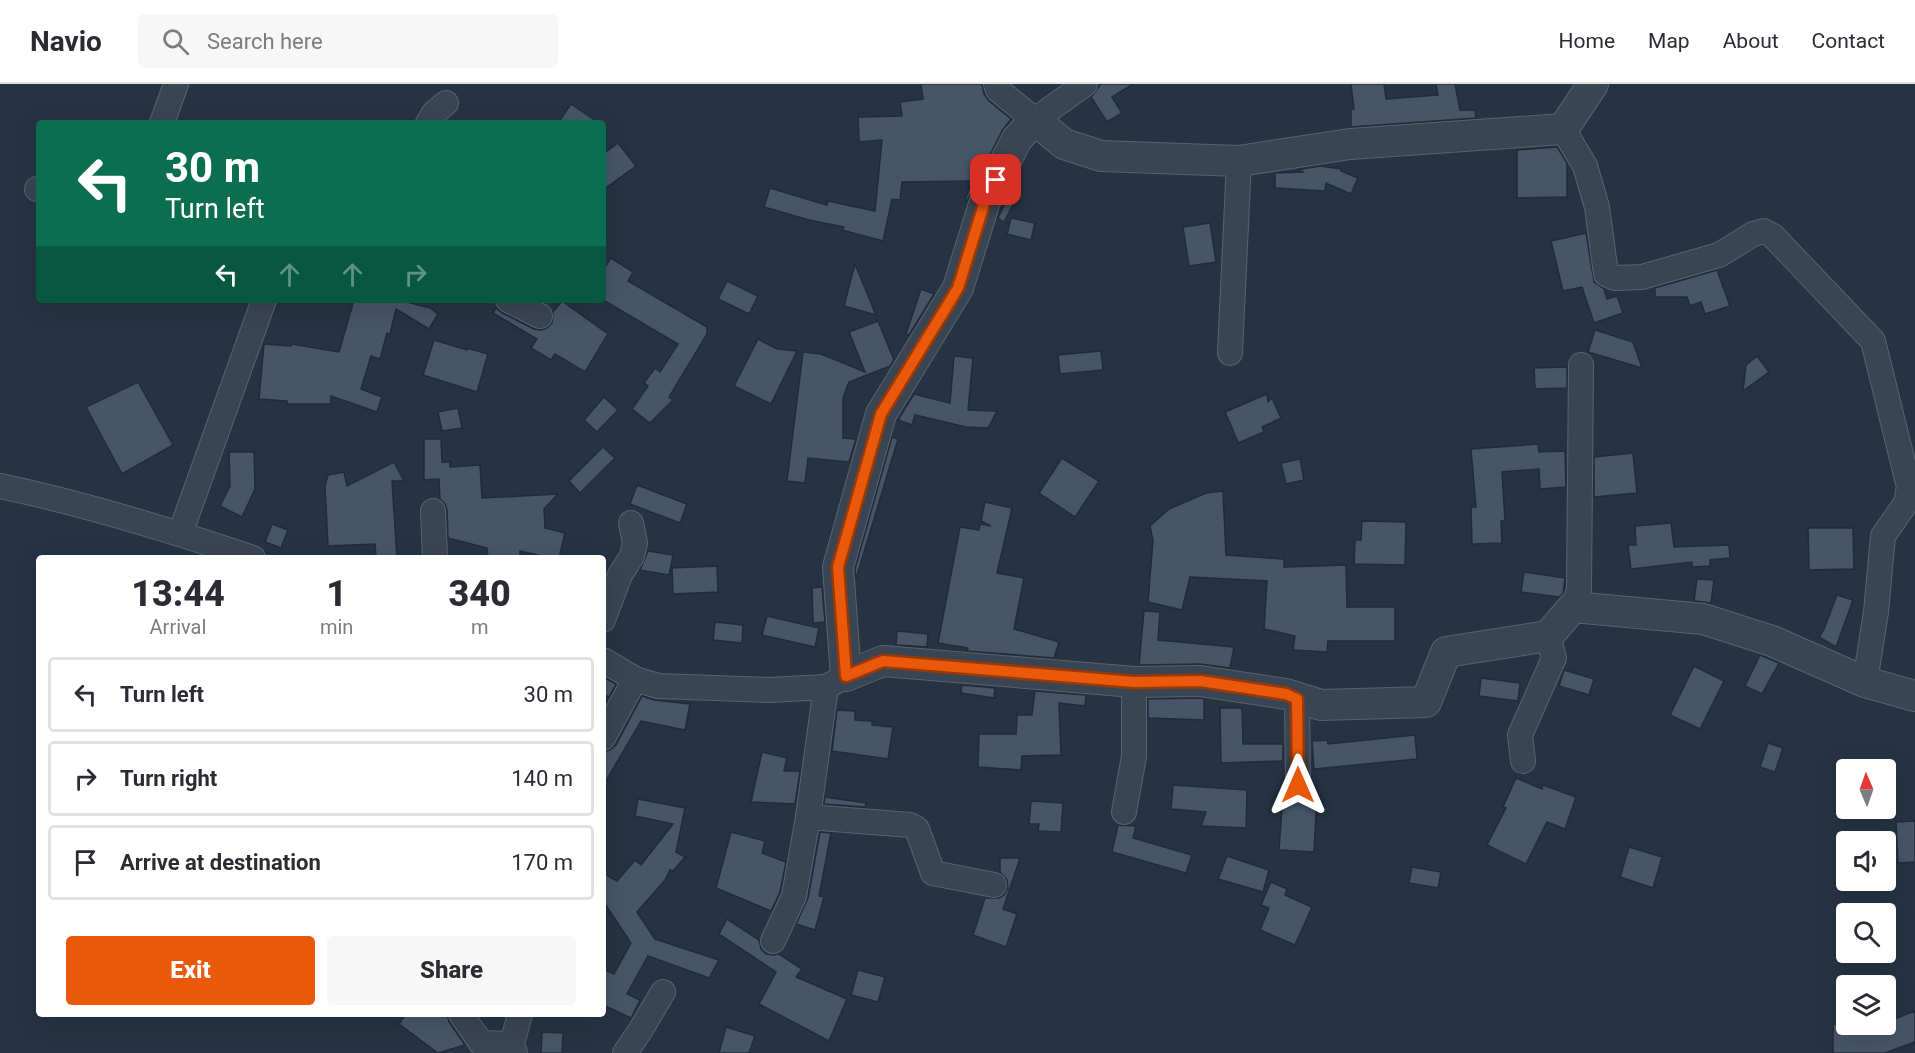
<!DOCTYPE html>
<style>
body{margin:0;font-family:Roboto,sans-serif;background:#f7f7f7;color:#2b2b33;height:100vh;display:flex;flex-direction:column;font-size:22px;white-space:nowrap}
*{box-sizing:border-box;margin:0}
p{font-size:20px;color:#7c7c81}
.icon{flex:none;width:33px;height:33px;fill:none;stroke:currentColor;stroke-width:2;stroke-linecap:round;stroke-linejoin:round}
.map{position:relative;flex:1;overflow:hidden}
.panel{position:absolute;left:36px;top:471px;width:570px;height:462px;display:flex;flex-direction:column;background:#fff;border-radius:6px;box-shadow:0 6px 24px #0002}
.panel>*{flex:none}
.banner{position:absolute;left:36px;top:36px;width:570px;height:183px;border-radius:6px;box-shadow:0 6px 24px #0002;background:#0b6e4f;color:#fff;overflow:hidden}
.needle{width:39px;rotate:358deg}
.tools{position:absolute;left:1836px;top:675px;display:grid;gap:12px}
.tools a{display:grid;place-items:center;width:60px;height:60px;border-radius:6px;background:#fff;box-shadow:0 6px 24px #0002;font-size:30px}
.pin{position:absolute;display:grid;place-items:center;width:51px;height:51px;color:#fff;margin:-26px;border-radius:12px;box-shadow:0 3px 9px #0006}
.me{position:absolute;width:66px;margin:-33px;rotate:0deg;stroke-linejoin:round;filter:drop-shadow(0 0 4px #0008)}
.turn{display:flex;align-items:center;gap:21px;height:126px;padding:0 30px;font-size:27px}
.turn .icon{width:78px;height:78px;stroke-width:2.5}
.turn b{display:block;font-size:42px;line-height:51px}
.lanes{display:flex;align-items:center;height:57px;padding:0 30px;background:#0003;justify-content:center;gap:30px;direction:ltr}
.lanes .off{opacity:.35}
.eta{display:flex;justify-content:space-evenly;align-items:center;height:102px;text-align:center}
.eta b{font-size:36px;font-weight:800;line-height:42px}
.action{display:flex;gap:12px;margin-top:auto;padding:12px 30px}
.action a{flex:1;height:69px;border-radius:6px;background:#ea580c;color:#fff;font-size:24px;font-weight:800;line-height:69px;text-align:center}
.action a+a{background:#f7f7f7;color:#2b2b33}
ul{padding:0;list-style:none}
li{display:flex;align-items:center;gap:18px;height:75px;margin:0 12px 9px;padding:0 18px;border:3px solid #e1e1e2;border-radius:6px}
li div{flex:1}
li b{display:block;font-size:22px}
li em{font-style:normal}
header{display:flex;align-items:center;gap:36px;box-sizing:border-box;height:84px;padding:0 30px;background:#fff;border-bottom:2px solid #e1e1e2}
header strong{font-size:28px}
nav{display:flex;gap:33px;margin-inline-start:auto;font-size:21px}
.search{width:420px;height:54px;background:#f7f7f7;display:flex;align-items:center;gap:15px;box-sizing:border-box;padding:0 21px;border-radius:6px;color:#7c7c81;font-size:22px}
.map>svg:first-child{display:block}
</style>
<header>
<strong>Navio</strong>
<div class="search"><svg class="icon" aria-label="search" viewBox="0 0 24 24"><circle cx="10" cy="10" r="6"/><path d="M15 15l6 6"/></svg>Search here</div>
<nav><a>Home</a><a>Map</a><a>About</a><a>Contact</a></nav>
</header>
<div class="map">
<svg width="1915" height="969" viewBox="0 0 1915 969">
<rect width="100%" height="100%" fill="#253344"/>
<g fill="#465568" stroke="#202c3b" stroke-width="1.5">
<polygon points="921,0 982,0 984,10 989,17 1011,35 1002,47 967,117 965,116 972,97 902,98 900,116 892,115 883,157 842,146 844,143 809,136 764,123 770,104 827,121 828,117 875,127 882,56 859,58 858,33 902,32 900,18 923,15"/>
<polygon points="1101,0 1133,0 1112,13 1122,29 1107,38 1091,13"/>
<polygon points="1351,0 1384,0 1386,15 1438,11 1436,0 1455,0 1460,26 1475,26 1476,34 1351,43 1351,25 1354,25"/>
<polygon points="571,20 599,39 558,39"/>
<polygon points="618,59 636,82 603,106 603,70"/>
<polygon points="1557,63 1567,79 1567,113 1517,114 1517,66"/>
<polygon points="1320,82 1341,85 1341,87 1358,94 1351,110 1326,99 1325,107 1275,104 1275,89 1304,88 1297,86"/>
<polygon points="1015,97 1016,98 1006,118 1013,121 1004,138 998,134"/>
<polygon points="1011,134 1035,139 1031,156 1007,150"/>
<polygon points="1210,139 1216,178 1189,182 1183,143"/>
<polygon points="1586,149 1594,198 1604,205 1607,215 1617,212 1623,229 1594,239 1582,203 1563,207 1551,157"/>
<polygon points="611,174 633,188 628,197 707,243 707,250 669,313 673,316 650,339 632,325 648,302 644,299 655,284 660,288 678,260 603,216 603,186"/>
<polygon points="855,180 876,231 844,222"/>
<polygon points="1717,186 1730,222 1705,230 1701,218 1690,222 1687,213 1655,213 1655,204"/>
<polygon points="727,197 758,212 749,230 718,215"/>
<polygon points="921,205 934,210 909,251 906,250"/>
<polygon points="354,216 399,216 430,224 438,230 429,245 396,225 390,250 387,249 380,275 371,272 361,305 382,313 377,328 331,312 331,320 287,320 287,317 259,315 264,260 291,262 292,260 339,268"/>
<polygon points="562,217 608,250 585,288 555,270 551,276 531,264 537,255 493,229 496,224 502,229 534,245 541,246 547,244 552,239 553,228"/>
<polygon points="878,237 894,276 890,282 849,298 843,314 843,354 856,355 849,378 808,374 805,399 787,397 803,268 821,270 865,288 849,248"/>
<polygon points="1595,246 1633,258 1642,284 1588,268"/>
<polygon points="758,255 777,265 797,267 771,320 734,302"/>
<polygon points="434,256 467,266 467,264 488,270 477,308 423,291"/>
<polygon points="1101,267 1103,286 1060,290 1058,271"/>
<polygon points="954,272 973,274 968,326 997,327 988,344 966,343 915,331 912,341 898,336 914,310 950,319"/>
<polygon points="1757,272 1769,288 1743,307 1746,281"/>
<polygon points="1567,283 1567,304 1535,305 1534,284"/>
<polygon points="138,298 173,361 122,390 86,323"/>
<polygon points="1267,310 1268,318 1272,314 1281,334 1262,343 1264,348 1238,359 1236,353 1232,355 1235,351 1225,328"/>
<polygon points="604,313 618,326 597,348 584,336"/>
<polygon points="458,324 462,344 442,347 438,328"/>
<polygon points="892,353 898,355 856,495 855,485"/>
<polygon points="424,355 441,355 442,378 450,378 450,383 480,381 482,414 558,410 544,425 545,444 565,449 559,474 550,474 520,467 520,474 488,474 487,464 448,454 447,426 445,420 440,415 439,395 424,396"/>
<polygon points="1538,360 1539,368 1565,367 1566,403 1540,405 1539,385 1502,388 1505,437 1501,437 1502,459 1472,460 1471,423 1476,423 1471,365"/>
<polygon points="603,363 615,374 580,409 569,397"/>
<polygon points="229,368 254,368 255,405 242,433 220,422 230,402"/>
<polygon points="1633,369 1637,409 1594,413 1594,373"/>
<polygon points="1062,374 1099,397 1075,433 1039,409"/>
<polygon points="1300,375 1304,396 1286,400 1281,379"/>
<polygon points="394,378 404,397 392,397 397,474 376,474 375,460 328,462 325,402 328,391 344,388 347,402"/>
<polygon points="637,401 687,420 680,439 630,420"/>
<polygon points="1223,407 1226,471 1284,475 1284,483 1346,481 1347,523 1395,523 1395,557 1328,557 1327,568 1293,566 1295,552 1264,545 1267,497 1190,493 1182,526 1148,518 1153,456 1150,442 1169,425 1206,409"/>
<polygon points="985,418 1012,424 997,489 1024,494 1014,545 1059,558 1054,574 967,567 968,564 938,559 960,443 979,446 980,440 991,442 981,437"/>
<polygon points="1362,437 1406,438 1405,481 1354,480 1355,456 1361,456"/>
<polygon points="1671,439 1674,463 1729,461 1730,474 1710,476 1710,482 1692,483 1692,478 1631,485 1628,461 1636,461 1635,442"/>
<polygon points="272,440 288,446 281,464 265,458"/>
<polygon points="1808,444 1853,444 1854,485 1809,486"/>
<polygon points="648,467 673,471 669,491 640,486"/>
<polygon points="717,482 718,508 673,510 672,484"/>
<polygon points="1524,488 1565,494 1563,510 1559,513 1521,508"/>
<polygon points="1697,495 1714,496 1711,519 1694,517"/>
<polygon points="822,503 825,538 813,539 812,504"/>
<polygon points="1837,511 1853,516 1836,563 1819,553 1824,545"/>
<polygon points="1144,527 1160,528 1158,556 1234,563 1230,584 1200,580 1139,581"/>
<polygon points="767,532 819,544 815,563 762,551"/>
<polygon points="715,538 743,541 742,559 713,556"/>
<polygon points="897,547 928,550 927,563 896,561"/>
<polygon points="1760,571 1779,579 1762,610 1745,602"/>
<polygon points="1694,582 1724,597 1700,645 1670,631"/>
<polygon points="1564,586 1594,595 1589,611 1559,602"/>
<polygon points="603,593 616,600 609,613 603,610"/>
<polygon points="1481,594 1520,599 1518,617 1479,612"/>
<polygon points="962,601 995,604 994,614 961,609"/>
<polygon points="1035,607 1086,611 1085,622 1059,619 1061,671 1022,672 1021,686 978,683 979,650 1016,650 1017,631 1032,631"/>
<polygon points="642,612 654,616 690,620 685,646 641,637 603,702 603,668 610,666 616,661"/>
<polygon points="1199,614 1204,615 1204,636 1148,634 1148,615"/>
<polygon points="1220,624 1242,624 1243,660 1283,660 1283,677 1221,679"/>
<polygon points="837,626 855,627 855,636 872,637 872,641 893,643 888,675 832,667"/>
<polygon points="1415,651 1417,675 1314,685 1312,657 1327,656 1328,660"/>
<polygon points="1768,659 1783,664 1775,688 1760,683"/>
<polygon points="762,668 787,674 784,687 800,687 795,720 751,718"/>
<polygon points="1516,694 1542,705 1543,701 1576,713 1565,745 1547,738 1526,780 1487,761 1506,724 1503,723"/>
<polygon points="1173,701 1247,706 1246,744 1201,742 1206,728 1171,725"/>
<polygon points="1283,709 1298,715 1308,710 1317,711 1314,768 1279,766"/>
<polygon points="825,713 866,719 865,723 824,720"/>
<polygon points="638,715 685,724 676,768 685,773 673,787 670,786 665,796 637,828 655,855 719,876 709,894 648,872 627,910 640,916 631,934 603,921 603,885 614,890 631,859 603,817 603,789 617,797 635,776 641,781 673,740 635,732"/>
<polygon points="1031,717 1063,719 1061,748 1038,747 1039,740 1029,740"/>
<polygon points="1915,737 1915,778 1898,779 1896,738"/>
<polygon points="1118,741 1136,742 1133,754 1192,771 1186,789 1112,768"/>
<polygon points="731,748 765,757 762,769 786,778 780,808 771,827 716,804"/>
<polygon points="820,748 831,749 819,812 824,813 815,846 796,840 808,814"/>
<polygon points="1629,763 1662,773 1653,804 1620,793"/>
<polygon points="1227,772 1269,786 1263,808 1218,795"/>
<polygon points="1000,774 1020,774 1003,825 1017,830 1006,863 973,851 985,814 999,814 1004,811 1008,804 1007,796 1000,788"/>
<polygon points="1412,783 1441,788 1438,804 1409,799"/>
<polygon points="1271,798 1287,805 1285,811 1312,823 1295,861 1260,846 1269,824 1261,821"/>
<polygon points="727,835 759,856 761,865 766,870 774,871 779,870 802,885 796,893 847,915 829,957 759,920 776,888 719,850"/>
<polygon points="858,886 885,893 878,918 851,911"/>
<polygon points="1915,927 1915,958 1885,969 1833,969 1833,940 1855,940 1855,949 1878,940 1886,940 1886,938"/>
<polygon points="406,930 447,930 449,938 465,961 438,969 399,940"/>
<polygon points="726,943 755,952 749,969 719,969"/>
<polygon points="542,948 563,949 562,969 541,969"/>
</g>
<g fill="none" stroke-linecap="round" stroke-linejoin="round">
<defs>
<g id="minor">
<polyline points="996,0 998,6 1035,36 1085,0"/>
<polyline points="162,39 176,0"/>
<polyline points="428,39 434,29 446,19"/>
<polyline points="1563,45 1585,82 1597,123 1606,190 1615,194 1642,193 1719,171 1753,150 1764,147 1773,152 1873,257 1909,403 1906,419 1883,452 1876,528 1865,598"/>
<polyline points="37,105 39,105"/>
<polyline points="508,216 540,232"/>
<polyline points="1230,269 1239,77"/>
<path d="M 0,402 C 86,420 170,446 253,474"/>
<polyline points="433,427 435,474"/>
<polyline points="180,450 264,216"/>
<polyline points="1573,523 1579,506 1581,281"/>
<polyline points="603,536 620,491 632,472 635,459 631,439"/>
<polyline points="603,576 635,595 658,602 769,606 826,603 839,596"/>
<polyline points="1297,615 1298,701"/>
<polyline points="603,654 635,595"/>
<polyline points="1523,677 1520,651 1554,574 1548,552"/>
<polyline points="1124,728 1134,672 1134,598"/>
<polyline points="808,733 910,741 917,745 933,789 994,801"/>
<polyline points="773,857 794,812 808,733 826,603"/>
<polyline points="461,930 481,959 512,960"/>
<polyline points="515,969 512,960 520,930"/>
<polyline points="625,969 640,947 663,908"/>
</g>
<polyline id="tertiary" points="1593,0 1563,45 1350,60 1239,77 1101,72 1064,60 1035,36 1017,55 985,117 958,204 881,330 838,483 846,592 883,577 1134,598 1200,597 1286,610 1321,621 1426,618 1446,568 1548,552 1573,523 1703,535 1772,557 1865,598 1915,612"/>
</defs>
<use href="#minor" stroke="#586371" stroke-width="26"/>
<use href="#tertiary" stroke="#586371" stroke-width="32"/>
<use href="#minor" stroke="#3a4553" stroke-width="24"/>
<use href="#tertiary" stroke="#3a4553" stroke-width="30"/>
</g>
<g fill="none" stroke-linecap="round" stroke-linejoin="round">
<defs>
<polyline id="route" points="996,96 985,117 958,204 881,330 838,483 846,592 883,577 1134,598 1200,597 1286,610 1297,615 1298,701"/>
</defs>
<use href="#route" stroke="#983908" stroke-width="15"/>
<use href="#route" stroke="#ea580c" stroke-width="10"/>
</g>
</svg>
<div class="tools">
<a><svg class="needle" viewBox="-14 -14 28 28"><path d="M0-13l5 13h-10z" fill="#e53935"/><path d="M0 13l5-13h-10z" fill="#7c7c81"/></svg></a>
<a><svg class="icon" aria-label="sound" viewBox="0 0 24 24"><path d="M4 9h4l5-4v14l-5-4H4zM17 9q2 3 0 6"/></svg></a>
<a><svg class="icon" aria-label="search" viewBox="0 0 24 24"><circle cx="10" cy="10" r="6"/><path d="M15 15l6 6"/></svg></a>
<a><svg class="icon" aria-label="layers" viewBox="0 0 24 24"><path d="M12 4l9 5-9 5-9-5zM3 14l9 5 9-5"/></svg></a>
</div>
<div class="pin" style="left:996px;top:96px;background:#d93025"><svg class="icon" aria-label="arrive" viewBox="0 0 24 24"><path d="M6 21V4h12l-3 4 3 4H6"/></svg></div>
<svg class="me" style="left:1298px;top:701px" viewBox="-20 -20 40 40"><path d="M0-17L14 15 0 8-14 15z" fill="#ea580c" stroke="#fff" stroke-width="4"/></svg>
<div class="banner">
<div class="turn"><svg class="icon" aria-label="left" viewBox="0 0 24 24"><path d="M17 20v-9H6M10 6l-5 5 5 5"/></svg><div><b>30 m</b>Turn left</div></div>
<div class="lanes"><svg class="icon" aria-label="left" viewBox="0 0 24 24"><path d="M17 20v-9H6M10 6l-5 5 5 5"/></svg><svg class="icon off" aria-label="ahead" viewBox="0 0 24 24"><path d="M12 20V5M6 11l6-6 6 6"/></svg><svg class="icon off" aria-label="ahead" viewBox="0 0 24 24"><path d="M12 20V5M6 11l6-6 6 6"/></svg><svg class="icon off" aria-label="right" viewBox="0 0 24 24"><path d="M7 20v-9h11M14 6l5 5-5 5"/></svg></div>
</div>
<section class="panel">
<div class="eta">
<div><b>13:44</b><p>Arrival</p></div>
<div><b>1</b><p>min</p></div>
<div><b>340</b><p>m</p></div>
</div>
<ul>
<li><svg class="icon" aria-label="left" viewBox="0 0 24 24"><path d="M17 20v-9H6M10 6l-5 5 5 5"/></svg><div><b>Turn left</b></div><em>30 m</em></li>
<li><svg class="icon" aria-label="right" viewBox="0 0 24 24"><path d="M7 20v-9h11M14 6l5 5-5 5"/></svg><div><b>Turn right</b></div><em>140 m</em></li>
<li><svg class="icon" aria-label="arrive" viewBox="0 0 24 24"><path d="M6 21V4h12l-3 4 3 4H6"/></svg><div><b>Arrive at destination</b></div><em>170 m</em></li>
</ul>
<div class="action"><a>Exit</a><a>Share</a></div>
</section>
</div>
